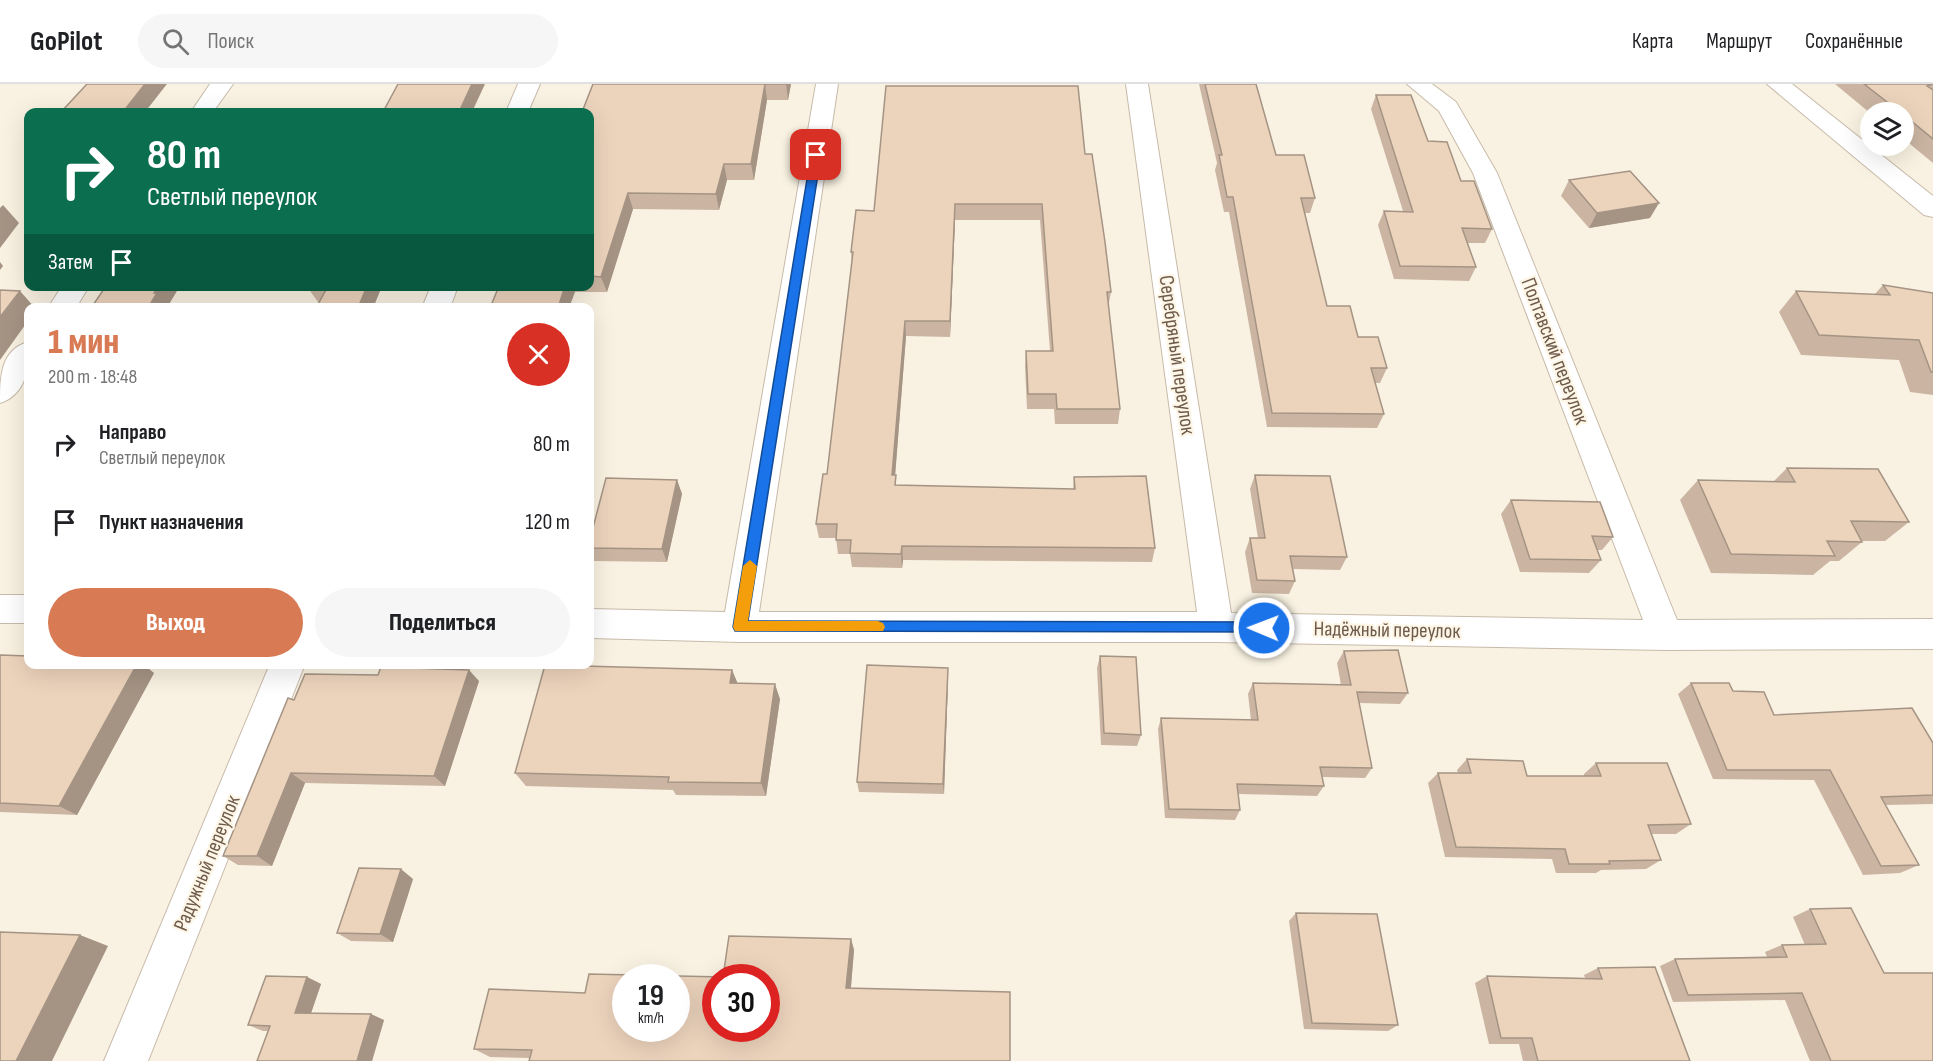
<!DOCTYPE html>
<html lang="ru">
<meta charset="utf-8">
<style>
body{margin:0;font-family:"Sofia Sans Condensed",sans-serif;background:#f6f6f6;color:#202124;height:100vh;display:flex;flex-direction:column;font-size:22px;white-space:nowrap}
*{box-sizing:border-box;margin:0}
p{font-size:20px;color:#757577}
.icon{flex:none;width:33px;height:33px;fill:none;stroke:currentColor;stroke-width:2;stroke-linecap:round;stroke-linejoin:round}
.map{position:relative;flex:1;overflow:hidden}
.drawer{position:absolute;left:24px;top:219px;width:570px;height:366px;display:flex;flex-direction:column;background:#fff;border-radius:12px;box-shadow:0 6px 24px #0002}
.drawer>*{flex:none}
.guide{position:absolute;left:24px;top:24px;width:570px;height:183px;border-radius:12px;box-shadow:0 6px 24px #0002;background:#0b6e4f;color:#fff;overflow:hidden}
.controls{position:absolute;left:1860px;top:18px;display:grid;gap:12px}
.controls a{display:grid;place-items:center;width:54px;height:54px;border-radius:50%;background:#fff;box-shadow:0 6px 24px #0002;font-size:30px}
.speed{position:absolute;left:612px;top:880px;display:flex;gap:12px;font-size:30px;font-weight:700;text-align:center}
.speed>*{display:grid;place-content:center;width:78px;height:78px;border-radius:50%;background:#fff;box-shadow:0 6px 24px #0002;line-height:1}
.speed small{font-size:15px;font-weight:400}
.speed .limit{border:9px solid #d22;background:#fff;color:#111}
.pin{position:absolute;display:grid;place-items:center;width:51px;height:51px;color:#fff;margin:-26px;border-radius:12px;box-shadow:0 3px 9px #0006}
.me{position:absolute;width:66px;margin:-33px;rotate:271deg;stroke-linejoin:round;filter:drop-shadow(0 0 4px #0008)}
.turn{display:flex;align-items:center;gap:21px;height:126px;padding:0 24px;font-size:27px}
.turn .icon{width:78px;height:78px;stroke-width:2.5}
.turn b{display:block;font-size:42px;line-height:51px}
.then{display:flex;align-items:center;height:57px;padding:0 24px;background:#0003;gap:12px;font-size:22px}
.round{display:grid;place-items:center;flex:none;width:63px;height:63px;border-radius:32px;background:#f6f6f6}
.summary{display:flex;align-items:center;justify-content:space-between;height:102px;padding:0 24px}
h1{font-size:36px;font-weight:800;line-height:45px;color:#d87a53}
.cta{display:flex;gap:12px;margin-top:auto;padding:12px 24px}
.cta a{flex:1;height:69px;border-radius:36px;background:#d87a53;color:#fff;font-size:24px;font-weight:800;line-height:69px;text-align:center}
.cta a+a{background:#f6f6f6;color:#202124}
ul{padding:0;list-style:none}
li{display:flex;align-items:center;gap:18px;height:78px;padding:0 24px}
li div{flex:1}
li b{display:block;font-size:22px}
li em{font-style:normal}
header{display:flex;align-items:center;gap:36px;box-sizing:border-box;height:84px;padding:0 30px;background:#fff;border-bottom:2px solid #e0e0e0}
header strong{font-size:28px}
nav{display:flex;gap:33px;margin-inline-start:auto;font-size:21px}
.search{width:420px;height:54px;background:#f6f6f6;display:flex;align-items:center;gap:15px;box-sizing:border-box;padding:0 21px;border-radius:33px;color:#757577;font-size:22px}
.map>svg:first-child{display:block}
</style>
<header>
<strong>GoPilot</strong>
<div class="search"><svg class="icon" aria-label="search" viewBox="0 0 24 24"><circle cx="10" cy="10" r="6"/><path d="M15 15l6 6"/></svg>Поиск</div>
<nav><a>Карта</a><a>Маршрут</a><a>Сохранённые</a></nav>
</header>
<div class="map">
<svg width="1933" height="977" viewBox="0 0 1933 977">
<rect width="100%" height="100%" fill="#f9f2e2"/>
<g fill="none" stroke-linecap="round" stroke-linejoin="round">
<defs>
<g id="minor">
<polygon points="210,0 233,0 213,28 191,28"/>
<polygon points="518,0 540,0 528,28 506,28"/>
<polygon points="816,0 838,0 759,528 1197,528 1126,0 1148,0 1231,529 1643,536 1473,89 1439,27 1407,0 1432,0 1456,18 1497,89 1677,536 1933,535 1933,565 1666,566 1216,558 740,558 590,554 590,525 725,528"/>
<polygon points="1767,0 1792,0 1933,112 1933,133 1924,131"/>
<polygon points="62,202 89,202 76,224 48,224"/>
<polygon points="431,202 458,202 450,224 422,224"/>
<path d="M 28,258 C 31,281 26,311 0,319 C 0,294 0,266 28,258 Z"/>
<rect x="0" y="511" width="28" height="28"/>
<polygon points="270,580 305,580 148,977 104,977"/>
</g>
</defs>
<use href="#minor" stroke="#c8baaa" stroke-width="2"/>
<use href="#minor" fill="#fff" fill-rule="evenodd"/>
</g>
<g fill="#cbb5a2">
<polygon points="593,0 791,0 788,16 767,16 754,96 727,96 719,126 633,125 607,208 575,208 499,202 590,202 590,28"/>
<polygon points="1199,0 1256,0 1276,71 1315,114 1310,129 1305,129 1327,222 1358,253 1387,284 1380,299 1375,299 1384,330 1377,344 1267,343 1229,128 1224,128 1215,86 1217,79"/>
<polygon points="1835,0 1933,0 1933,79 1904,55 1904,28 1870,29"/>
<polygon points="1376,11 1428,57 1461,97 1492,145 1485,159 1467,159 1476,183 1469,197 1394,195 1378,141 1384,127 1403,127 1371,25"/>
<polygon points="1085,70 1111,208 1108,224 1120,325 1118,340 1055,340 1054,325 1027,325 1025,282 1026,267 1050,267 1040,136 955,136 950,253 906,252 895,391 896,401 1073,405 1074,393 1155,464 1152,478 903,476 902,484 852,483 850,470 838,470 836,454 819,454 816,440 827,390 852,179 851,168 874,127"/>
<polygon points="1569,96 1650,134 1589,144 1561,112"/>
<polygon points="1883,201 1933,209 1933,311 1910,308 1899,276 1801,271 1779,228 1796,207 1874,211"/>
<polygon points="309,202 382,202 373,224 316,224 319,218 318,218 308,204"/>
<polygon points="1787,384 1909,438 1885,457 1861,457 1862,458 1839,477 1830,477 1813,491 1711,489 1680,416 1698,396 1773,398"/>
<polygon points="1255,391 1347,473 1340,486 1293,485 1295,497 1289,510 1252,509 1245,468 1250,454 1258,454 1250,405"/>
<polygon points="677,396 682,410 667,478 594,477 590,468 590,455"/>
<polygon points="1511,416 1613,453 1602,466 1597,466 1601,476 1589,489 1520,488 1501,430"/>
<polygon points="1344,567 1408,609 1400,620 1359,619 1372,684 1365,694 1322,693 1324,702 1317,712 1238,710 1240,726 1235,736 1165,734 1158,645 1161,634 1251,636 1248,610 1253,599 1341,601 1337,579"/>
<polygon points="0,571 154,589 77,731 0,728"/>
<polygon points="1100,572 1141,651 1137,662 1101,661 1097,584"/>
<polygon points="948,584 948,596 944,710 859,708 857,698"/>
<polygon points="732,586 737,599 780,615 766,712 676,711 673,706 526,702 515,689"/>
<polygon points="479,597 445,702 305,699 272,782 238,781 223,772 294,616"/>
<polygon points="1691,599 1733,607 1774,631 1933,659 1933,720 1886,721 1919,781 1900,789 1863,791 1814,696 1713,695 1678,610"/>
<polygon points="1467,675 1527,692 1584,692 1584,690 1596,679 1691,740 1676,750 1651,750 1661,776 1646,785 1601,786 1596,789 1556,789 1552,775 1445,773 1428,699 1438,689 1458,689 1457,686"/>
<polygon points="413,795 393,858 351,857 337,849"/>
<polygon points="1810,825 1884,889 1933,977 1810,977 1785,916 1673,918 1660,882 1675,875 1767,873 1765,868 1782,861 1805,861 1793,833"/>
<polygon points="1296,829 1398,941 1388,947 1304,945 1289,837"/>
<polygon points="851,855 854,866 851,904 530,974 490,973 474,965 585,909 723,893"/>
<polygon points="1598,884 1690,977 1523,977 1519,960 1489,960 1475,899 1487,892 1585,894 1584,891"/>
<polygon points="307,893 321,900 311,929 384,936 372,977 257,977 268,947 263,947 248,941"/>
</g>
<g fill="#a59484">
<polygon points="145,0 167,0 145,28 123,28"/>
<polygon points="472,0 485,0 472,28 459,28"/>
<polygon points="765,0 767,16 754,96 751,80"/>
<polygon points="786,0 791,0 788,16"/>
<polygon points="724,80 727,96 719,126 716,110"/>
<polygon points="628,109 633,125 607,208 601,193"/>
<polygon points="1659,119 1650,134 1589,144 1597,129"/>
<polygon points="955,120 955,136 950,253 950,237"/>
<polygon points="3,121 19,139 0,164 0,124"/>
<polygon points="0,178 3,182 0,186"/>
<polygon points="158,202 180,202 168,222 169,224 148,224 154,209"/>
<polygon points="367,202 382,202 373,224 358,224"/>
<polygon points="565,202 573,202 575,208 569,224 558,224"/>
<polygon points="20,207 35,224 28,224 28,237 0,276 0,233"/>
<polygon points="905,237 906,252 894,406 892,391"/>
<polygon points="677,396 682,410 667,478 662,465"/>
<polygon points="902,462 903,476 902,484 901,470"/>
<polygon points="137,580 143,580 154,589 77,731 59,722"/>
<polygon points="948,584 948,596 944,710 943,700"/>
<polygon points="469,586 479,597 445,702 434,692"/>
<polygon points="732,586 738,600 730,599"/>
<polygon points="775,600 780,615 766,712 761,699"/>
<polygon points="291,689 305,699 272,782 257,772"/>
<polygon points="401,785 413,795 393,858 380,850"/>
<polygon points="80,851 108,862 52,977 16,977"/>
<polygon points="851,855 854,866 850,913 846,904"/>
<polygon points="307,893 321,900 309,935 295,929"/>
<polygon points="371,930 384,936 372,977 357,977"/>
</g>
<g fill="#ecd3bc" stroke="#a59484" stroke-width="1.5" fill-rule="evenodd">
<polygon points="87,0 145,0 123,28 61,28"/>
<polygon points="398,0 472,0 459,28 383,28"/>
<polygon points="593,0 786,0 765,0 751,80 724,80 716,110 628,109 601,193 590,192 590,28 582,28"/>
<polygon points="1205,0 1256,0 1276,71 1304,71 1315,114 1301,114 1327,222 1350,222 1358,253 1378,253 1387,284 1371,284 1384,330 1272,329 1233,113 1227,113 1219,71 1222,71"/>
<polygon points="1864,0 1933,0 1927,2 1933,6 1933,55 1904,31 1904,28 1900,28"/>
<polygon points="886,2 1078,2 1085,70 1092,70 1105,158 1111,208 1107,208 1120,325 1057,325 1056,310 1028,310 1026,267 1053,267 1042,120 955,120 950,237 905,237 892,391 896,391 895,401 1075,405 1074,393 1146,392 1155,464 902,462 901,470 850,469 851,456 836,456 837,440 816,440 823,390 827,390 853,168 851,168 856,126 874,127"/>
<polygon points="1376,11 1411,11 1428,57 1447,58 1461,97 1474,97 1492,145 1462,144 1476,183 1400,182 1384,127 1413,128"/>
<polygon points="1630,87 1659,119 1597,129 1569,96"/>
<polygon points="1883,201 1933,209 1933,288 1931,288 1919,256 1819,251 1796,207 1890,211"/>
<polygon points="106,202 158,202 154,209 157,209 148,224 91,224"/>
<polygon points="309,202 367,202 358,224 316,224 327,204 308,204"/>
<polygon points="499,202 565,202 558,224 490,224"/>
<polygon points="0,206 20,207 0,233"/>
<polygon points="1787,384 1878,385 1909,438 1851,437 1862,458 1827,457 1835,472 1731,470 1698,396 1795,398"/>
<polygon points="1255,391 1330,392 1347,473 1290,472 1295,497 1257,496 1250,454 1265,454"/>
<polygon points="606,394 677,396 662,465 590,464 590,455"/>
<polygon points="1511,416 1600,418 1613,453 1592,452 1601,476 1530,475"/>
<polygon points="1398,566 1408,609 1357,608 1372,684 1320,683 1324,702 1237,700 1240,726 1169,725 1161,634 1258,636 1253,599 1351,601 1344,567"/>
<polygon points="0,571 28,572 28,580 137,580 59,722 0,719"/>
<polygon points="1100,572 1136,573 1141,651 1104,649"/>
<polygon points="545,581 732,586 730,599 775,600 761,699 668,698 669,693 515,689"/>
<polygon points="867,581 948,584 943,700 857,698"/>
<polygon points="381,583 469,586 434,692 291,689 257,772 223,772 288,614 294,616 305,590 378,591"/>
<polygon points="1691,599 1729,599 1733,607 1764,608 1774,631 1912,624 1933,659 1933,711 1881,713 1919,781 1881,782 1830,686 1727,686"/>
<polygon points="1467,675 1523,677 1527,692 1601,692 1596,679 1667,679 1691,740 1648,741 1661,776 1609,777 1610,780 1569,780 1565,765 1456,763 1438,689 1471,689"/>
<polygon points="359,784 401,785 380,850 337,849"/>
<polygon points="1851,824 1884,889 1933,889 1933,977 1831,977 1802,909 1688,911 1675,875 1787,873 1782,861 1826,860 1810,825"/>
<polygon points="1296,829 1377,830 1398,941 1312,939"/>
<polygon points="0,848 80,851 16,977 0,977"/>
<path d="M 729,852 L 851,855 L 846,904 L 1010,908 L 1010,977 L 529,977 L 532,966 L 474,965 L 489,905 L 585,909 L 589,890 L 723,893 ZM 626,894 L 676,894 L 676,945 L 626,945 ZM 716,894 L 766,894 L 766,945 L 716,945 Z"/>
<polygon points="1655,883 1690,977 1538,977 1532,954 1501,954 1487,892 1602,895 1598,884"/>
<polygon points="266,892 307,893 295,929 371,930 357,977 257,977 270,942 248,941"/>
</g>
<polygon fill="#1a73e8" stroke="#114b97" stroke-width="1.5" points="816,68 821,71 748,537 1264,538 1269,539 1271,544 1269,548 735,547 733,543 811,71"/>
<polygon fill="#f59e0b" points="750,476 757,482 748,537 878,537 883,539 885,543 883,547 735,547 733,543 743,482"/>
<g text-anchor="middle" dominant-baseline="central" stroke-width="4.5" stroke-linejoin="round" paint-order="stroke">
<g font-size="21" fill="#6e5a4b" stroke="#fdf6e7">
<text transform="translate(1555 267) rotate(69)">Полтавский переулок</text>
<text transform="translate(1177 271) rotate(82)">Серебряный переулок</text>
<text transform="translate(1387 546) rotate(1)">Надёжный переулок</text>
<text transform="translate(207 779) rotate(-68)">Радужный переулок</text>
</g>
</g>
</svg>
<div class="controls">
<a><svg class="icon" aria-label="layers" viewBox="0 0 24 24"><path d="M12 4l9 5-9 5-9-5zM3 14l9 5 9-5"/></svg></a>
</div>
<div class="speed"><div>19<small>km/h</small></div><div class="limit">30</div></div>
<div class="pin" style="left:816px;top:71px;background:#d93025"><svg class="icon" aria-label="arrive" viewBox="0 0 24 24"><path d="M6 21V4h12l-3 4 3 4H6"/></svg></div>
<svg class="me" style="left:1264px;top:544px" viewBox="-20 -20 40 40"><circle r="17" fill="#1a73e8" stroke="#fff" stroke-width="3"/><path d="M0-11L8 9 0 5-8 9z" fill="#fff"/></svg>
<div class="guide">
<div class="turn"><svg class="icon" aria-label="right" viewBox="0 0 24 24"><path d="M7 20v-9h11M14 6l5 5-5 5"/></svg><div><b>80 m</b>Светлый переулок</div></div>
<div class="then">Затем<svg class="icon" aria-label="arrive" viewBox="0 0 24 24"><path d="M6 21V4h12l-3 4 3 4H6"/></svg></div>
</div>
<section class="drawer">
<div class="summary"><div><h1>1 мин</h1><p>200 m · 18:48</p></div><a class="round" style="background:#d93025;color:#fff"><svg class="icon" aria-label="close" viewBox="0 0 24 24"><path d="M6 6l12 12M18 6L6 18"/></svg></a></div>
<ul>
<li><svg class="icon" aria-label="right" viewBox="0 0 24 24"><path d="M7 20v-9h11M14 6l5 5-5 5"/></svg><div><b>Направо</b><p>Светлый переулок</p></div><em>80 m</em></li>
<li><svg class="icon" aria-label="arrive" viewBox="0 0 24 24"><path d="M6 21V4h12l-3 4 3 4H6"/></svg><div><b>Пункт назначения</b></div><em>120 m</em></li>
</ul>
<div class="cta"><a>Выход</a><a>Поделиться</a></div>
</section>
</div>
